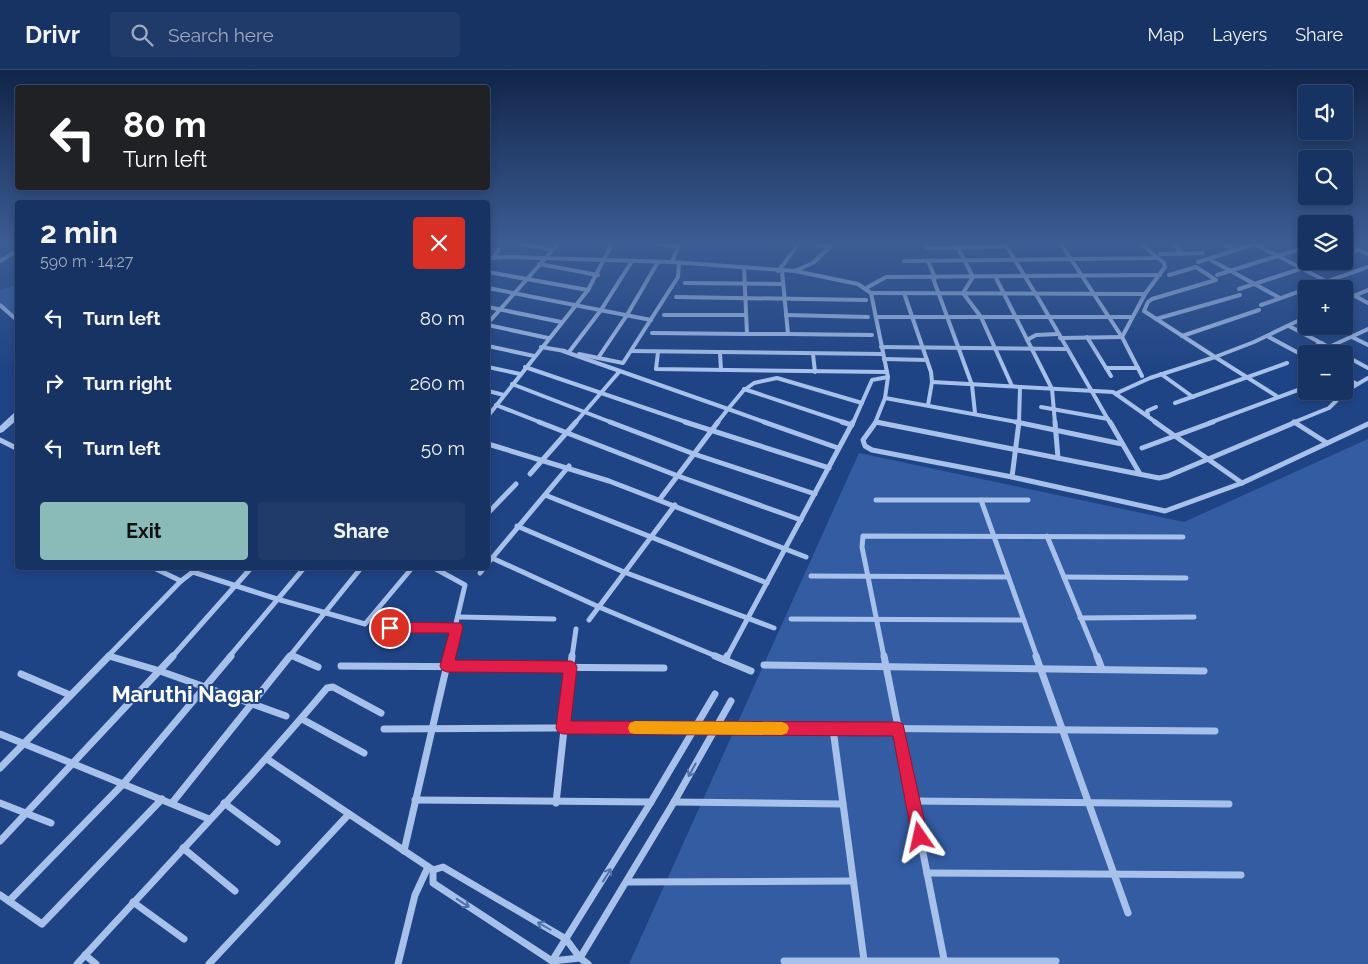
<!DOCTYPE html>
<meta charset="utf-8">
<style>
body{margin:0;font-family:Raleway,sans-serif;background:#203b6a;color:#f1f3f6;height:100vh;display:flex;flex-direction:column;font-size:19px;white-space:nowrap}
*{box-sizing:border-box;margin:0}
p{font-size:16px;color:#9eaabf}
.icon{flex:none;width:28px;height:28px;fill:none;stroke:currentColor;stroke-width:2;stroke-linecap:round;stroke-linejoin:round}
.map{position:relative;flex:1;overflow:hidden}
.panel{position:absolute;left:15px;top:130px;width:475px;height:370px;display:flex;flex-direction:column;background:#173364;border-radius:5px;box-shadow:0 2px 8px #0003,0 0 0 1px #364e78}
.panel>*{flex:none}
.top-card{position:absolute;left:15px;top:15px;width:475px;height:105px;border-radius:5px;box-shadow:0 2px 8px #0003,0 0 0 1px #364e78;background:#202124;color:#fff;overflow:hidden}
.controls{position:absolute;left:1298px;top:15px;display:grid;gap:10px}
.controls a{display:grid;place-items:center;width:55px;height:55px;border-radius:5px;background:#173364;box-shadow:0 2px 8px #0003,0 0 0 1px #364e78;font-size:25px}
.pin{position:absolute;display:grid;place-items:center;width:42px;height:42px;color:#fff;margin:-21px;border:2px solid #fff;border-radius:50%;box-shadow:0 1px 5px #0007}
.me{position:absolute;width:55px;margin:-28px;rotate:349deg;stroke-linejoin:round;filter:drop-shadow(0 0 4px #0008)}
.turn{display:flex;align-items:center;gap:18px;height:105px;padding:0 25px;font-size:22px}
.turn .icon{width:65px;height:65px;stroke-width:2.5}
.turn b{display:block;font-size:35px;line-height:42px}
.round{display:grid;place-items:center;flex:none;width:52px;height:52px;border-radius:5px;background:#203b6a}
.summary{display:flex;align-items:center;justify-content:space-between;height:85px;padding:0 25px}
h1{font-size:30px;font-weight:700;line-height:38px}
.action{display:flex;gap:10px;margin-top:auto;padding:10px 25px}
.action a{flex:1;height:58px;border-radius:5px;background:#8bbbb9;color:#111;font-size:20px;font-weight:700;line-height:58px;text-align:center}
.action a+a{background:#203b6a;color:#f1f3f6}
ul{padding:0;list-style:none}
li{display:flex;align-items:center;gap:15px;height:65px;padding:0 25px}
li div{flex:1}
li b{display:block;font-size:19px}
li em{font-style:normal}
header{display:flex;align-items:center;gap:30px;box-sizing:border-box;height:70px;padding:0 25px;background:#173364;border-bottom:1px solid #364e78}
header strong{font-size:24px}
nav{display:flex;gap:28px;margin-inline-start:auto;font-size:18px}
.search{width:350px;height:45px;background:#203b6a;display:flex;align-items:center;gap:12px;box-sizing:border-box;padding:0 18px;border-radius:5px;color:#9eaabf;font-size:19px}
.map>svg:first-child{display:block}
</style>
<header>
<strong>Drivr</strong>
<div class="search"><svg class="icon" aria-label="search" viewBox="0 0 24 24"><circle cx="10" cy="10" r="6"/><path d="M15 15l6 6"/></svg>Search here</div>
<nav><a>Map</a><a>Layers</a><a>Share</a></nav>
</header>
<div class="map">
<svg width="1368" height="894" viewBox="0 0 1368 894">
<rect width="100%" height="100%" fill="#1f4485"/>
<g fill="#335ca3">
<polygon points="17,214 17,247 0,233 0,221"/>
<polygon points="1368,369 1368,894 629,894 859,383 1184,452"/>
</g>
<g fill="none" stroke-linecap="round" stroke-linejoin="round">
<g stroke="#a8c1ea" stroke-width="4">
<polyline points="521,174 552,180"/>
<polyline points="657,174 678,176"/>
<polyline points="817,174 830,177"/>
<polyline points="956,174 973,207 963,223 981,247 1012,316"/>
<polyline points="1005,174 1040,231 1110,353"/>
<polyline points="1061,174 1122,267 1142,306"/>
<polyline points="1174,174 1182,184"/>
<polyline points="1224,174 1234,181"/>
<polyline points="1346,174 1368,184"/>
<polyline points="927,178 1007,177"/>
<polyline points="1160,184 1203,183"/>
<polyline points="1344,185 1358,180"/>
<polyline points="494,187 499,179"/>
<polyline points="1209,189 1280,228"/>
<polyline points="0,191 18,180"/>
<polyline points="904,191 1157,188"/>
<polyline points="928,191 935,208"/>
<polyline points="672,192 679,174"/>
<polyline points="1198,192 1255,174 1341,219"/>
<polyline points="539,194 598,205"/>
<polyline points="744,197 747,264 788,264 782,201"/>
<polyline points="778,201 799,174"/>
<polyline points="795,201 858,214 871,223 888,307 885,328 875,353"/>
<polyline points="488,202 588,220"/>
<polyline points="1169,205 1196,197 1216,210 1152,229 1148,232 1144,241 1215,287"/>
<polyline points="1217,205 1306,177"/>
<polyline points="995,206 1052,319 1055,353"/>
<polyline points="933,208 972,315 975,343"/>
<polyline points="685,213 783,214"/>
<polyline points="868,217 886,207 1160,205"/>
<polyline points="488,218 651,250"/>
<polyline points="1239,219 1324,191"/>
<polyline points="1344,220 1368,233"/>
<polyline points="871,223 1145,224"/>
<polyline points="904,223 931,302 932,312 928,335"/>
<polyline points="676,227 866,230"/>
<polyline points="1344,230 1368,220"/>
<polyline points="0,235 18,251"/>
<polyline points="1261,235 1368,197"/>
<polyline points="488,237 561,252"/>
<polyline points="664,245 746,245"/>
<polyline points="786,245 868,247"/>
<polyline points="876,247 1131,247"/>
<polyline points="1156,249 1240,225"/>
<polyline points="488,253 558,174"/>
<polyline points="488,255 548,268"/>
<polyline points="1289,256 1342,284"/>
<polyline points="652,263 747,264"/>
<polyline points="788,264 872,265"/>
<polyline points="1182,266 1259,240"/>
<polyline points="1267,266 1306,287"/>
<polyline points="1087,267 1111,306"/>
<polyline points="1122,267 1145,224 1165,197 1164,193 1141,174"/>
<polyline points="1352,267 1368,275"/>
<polyline points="1060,268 1122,267"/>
<polyline points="1027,270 1036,265 1058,264"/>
<polyline points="488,276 534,286"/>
<polyline points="541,277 565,281"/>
<polyline points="881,277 1066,279"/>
<polyline points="1329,277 1368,259"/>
<polyline points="563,281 728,339 743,321 754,313 777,308 862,333"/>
<polyline points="631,281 883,284"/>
<polyline points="569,282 601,240 632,191"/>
<polyline points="658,282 656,299 887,302"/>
<polyline points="720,283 721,300"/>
<polyline points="1299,283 1322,273"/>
<polyline points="579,284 623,293 678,207 679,193"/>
<polyline points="813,284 815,302"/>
<polyline points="1344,285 1368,298"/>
<polyline points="598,288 627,245 658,192"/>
<polyline points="884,289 927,290"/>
<polyline points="488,297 520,304"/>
<polyline points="525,297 689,353"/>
<polyline points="1106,298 1138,298"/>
<polyline points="1161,304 1193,327"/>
<polyline points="1344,307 1357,314"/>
<polyline points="932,312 1113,322 1157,353"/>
<polyline points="512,314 613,353"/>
<polyline points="744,319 846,353"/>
<polyline points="488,321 504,325"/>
<polyline points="1117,323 1150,308 1215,287"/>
<polyline points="1278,327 1215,287 1254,272 1306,247"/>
<polyline points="885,328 1022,353"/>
<polyline points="1175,333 1287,293"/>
<polyline points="496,335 542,353"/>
<polyline points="1041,337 1108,349"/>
<polyline points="1148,345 1147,341 1156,337"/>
<polyline points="488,346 588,220 612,174"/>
<polyline points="876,352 881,353"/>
<polyline points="575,353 619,302"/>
<polyline points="717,353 728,339 767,353"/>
<polyline points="853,353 872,310 888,307"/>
<polyline points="1019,353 1020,317"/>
<polyline points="1209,353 1306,317"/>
<polyline points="1292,353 1329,338 1346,321 1368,308"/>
</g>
<g stroke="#a8c1ea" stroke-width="5">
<polyline points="539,352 678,406 801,450"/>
<polyline points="610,352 694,384 815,424"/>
<polyline points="685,352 829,398"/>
<polyline points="764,352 838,378"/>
<polyline points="842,352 852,355"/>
<polyline points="876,352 863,370 865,376 872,380 1012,407 1165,441 1242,413 1368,354"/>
<polyline points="876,352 1159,408 1168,406 1296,352"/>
<polyline points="1016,352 1122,374"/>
<polyline points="1055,352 1058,388"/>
<polyline points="1110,352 1140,404"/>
<polyline points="1155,352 1242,413"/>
<polyline points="1294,352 1327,373"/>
<polyline points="0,370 18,379"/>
<polyline points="488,374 609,411 806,487"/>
<polyline points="1142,378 1213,352"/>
<polyline points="530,404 576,352"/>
<polyline points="1012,407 1019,352"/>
<polyline points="545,425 767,513"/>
<polyline points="660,429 718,352"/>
<polyline points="876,430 1028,430"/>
<polyline points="981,430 1037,587"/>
<polyline points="488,443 516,414"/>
<polyline points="517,456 624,502 774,558"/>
<polyline points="1047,466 1097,587"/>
<polyline points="492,488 599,537 718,587"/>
<polyline points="488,493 569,396"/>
<polyline points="154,498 181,511"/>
<polyline points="434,498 465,515 448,587"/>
<polyline points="193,502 277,529 365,554 412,498"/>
<polyline points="480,503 484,498"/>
<polyline points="811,506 1008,507"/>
<polyline points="1064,507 1186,508"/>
<polyline points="459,547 554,549"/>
<polyline points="1080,548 1194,547"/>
<polyline points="791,549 1024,550"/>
<polyline points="589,550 675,435"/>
<polyline points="373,558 457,557"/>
<polyline points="291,585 295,587"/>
<polyline points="109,586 112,587"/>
<polyline points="107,587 181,511 198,498"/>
<polyline points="172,587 251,498"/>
<polyline points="229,587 304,498"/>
<polyline points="289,587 361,498"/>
<polyline points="572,587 576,559"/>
<polyline points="727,587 853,352"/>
<polyline points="884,587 862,477 863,466 1183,467"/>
</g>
<g stroke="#a8c1ea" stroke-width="7">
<polyline points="109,586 160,601 286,646"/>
<polyline points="293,586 318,597"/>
<polyline points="715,586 751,601"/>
<polyline points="884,586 945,894"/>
<polyline points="1036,586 1128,843"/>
<polyline points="1097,586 1102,599"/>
<polyline points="725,590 727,586"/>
<polyline points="764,595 1204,601"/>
<polyline points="341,596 664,598"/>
<polyline points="21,604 70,625"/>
<polyline points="302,649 364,683"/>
<polyline points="384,659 715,657 1215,661"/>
<polyline points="833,659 864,890"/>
<polyline points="0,664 209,749"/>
<polyline points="267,689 433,800"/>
<polyline points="0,698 109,586"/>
<polyline points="415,730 651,732"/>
<polyline points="913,731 1229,734"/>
<polyline points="674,732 843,734"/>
<polyline points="0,733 51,753"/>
<polyline points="172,733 290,586"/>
<polyline points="224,733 277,772"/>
<polyline points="556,733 572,586"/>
<polyline points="0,771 173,586"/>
<polyline points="183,778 235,821"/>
<polyline points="404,781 449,586"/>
<polyline points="433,800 443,797 566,869 580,888 588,894"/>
<polyline points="433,800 433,813 552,891 580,888"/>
<polyline points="927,803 1241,805"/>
<polyline points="627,812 852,811"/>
<polyline points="0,825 42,854 162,729"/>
<polyline points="9,831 124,713 231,586"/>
<polyline points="133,832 184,869"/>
<polyline points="85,885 96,894"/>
<polyline points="580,888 674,732 731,631"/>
<polyline points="552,891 651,732 715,624"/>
<polyline points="784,891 1056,891"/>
<path d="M 77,894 C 161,802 247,713 327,618 L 333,617 L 381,643"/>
<polyline points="209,894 349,744"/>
<polyline points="398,894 415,825 428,797"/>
</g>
<g fill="#a8c1ea" fill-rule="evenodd">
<polygon points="829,174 836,174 815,194 795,203 672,194 510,189 488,190 488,186 510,185 672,190 794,199 811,192"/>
<polygon points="15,342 18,342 18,349 3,362 0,363 0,356"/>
</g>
</g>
<defs><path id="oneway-shaft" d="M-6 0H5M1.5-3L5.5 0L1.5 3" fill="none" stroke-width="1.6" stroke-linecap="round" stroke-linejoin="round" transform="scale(1.25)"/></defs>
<g stroke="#4f70a8">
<use href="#oneway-shaft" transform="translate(692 700) rotate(119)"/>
<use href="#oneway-shaft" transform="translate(607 805) rotate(-58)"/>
<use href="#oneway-shaft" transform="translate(463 833) rotate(33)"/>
<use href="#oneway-shaft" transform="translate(544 856) rotate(-150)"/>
</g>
<linearGradient id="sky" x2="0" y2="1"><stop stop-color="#112549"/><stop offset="0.58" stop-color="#3c5c94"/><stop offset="1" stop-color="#3c5c94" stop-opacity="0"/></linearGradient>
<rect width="1368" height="299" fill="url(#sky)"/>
<polygon fill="#e11d48" stroke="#92132f" points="390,552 461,553 463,557 455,590 571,591 575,593 577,597 571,651 898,652 903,654 928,767 925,773 920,775 914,773 912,767 893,666 563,664 558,662 556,658 563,603 447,602 442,600 440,596 449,563 390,563 385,561 384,558 385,554"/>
<polygon fill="#f59e0b" points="635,651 782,652 787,654 789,658 787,663 782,665 635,664 630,663 628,658 630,653"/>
<g text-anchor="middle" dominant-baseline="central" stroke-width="4" stroke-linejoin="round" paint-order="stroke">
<g font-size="22" font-weight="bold" fill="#fff" stroke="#1f4485">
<text x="187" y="624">Maruthi Nagar</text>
</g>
</g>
</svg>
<div class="controls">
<a><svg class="icon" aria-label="sound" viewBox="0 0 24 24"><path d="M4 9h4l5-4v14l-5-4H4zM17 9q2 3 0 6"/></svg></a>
<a><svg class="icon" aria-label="search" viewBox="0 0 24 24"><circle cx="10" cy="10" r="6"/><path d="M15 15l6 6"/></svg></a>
<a><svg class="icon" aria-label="layers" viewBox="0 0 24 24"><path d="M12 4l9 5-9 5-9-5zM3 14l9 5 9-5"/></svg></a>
<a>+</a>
<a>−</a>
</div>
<div class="pin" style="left:390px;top:558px;background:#d93025"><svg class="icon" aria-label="arrive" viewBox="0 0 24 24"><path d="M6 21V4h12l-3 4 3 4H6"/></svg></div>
<svg class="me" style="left:920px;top:767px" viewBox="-20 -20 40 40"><path d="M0-17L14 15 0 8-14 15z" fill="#e11d48" stroke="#fff" stroke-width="4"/></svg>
<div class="top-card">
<div class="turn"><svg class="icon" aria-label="left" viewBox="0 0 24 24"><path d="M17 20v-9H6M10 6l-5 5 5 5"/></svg><div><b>80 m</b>Turn left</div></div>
</div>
<section class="panel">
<div class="summary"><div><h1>2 min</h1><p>590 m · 14:27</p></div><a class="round" style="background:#d93025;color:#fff"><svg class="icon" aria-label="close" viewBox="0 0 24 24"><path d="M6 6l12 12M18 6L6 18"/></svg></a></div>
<ul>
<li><svg class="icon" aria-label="left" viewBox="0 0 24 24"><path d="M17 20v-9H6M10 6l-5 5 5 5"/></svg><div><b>Turn left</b></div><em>80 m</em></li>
<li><svg class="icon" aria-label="right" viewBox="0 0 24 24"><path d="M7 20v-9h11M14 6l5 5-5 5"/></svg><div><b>Turn right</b></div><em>260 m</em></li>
<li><svg class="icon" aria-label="left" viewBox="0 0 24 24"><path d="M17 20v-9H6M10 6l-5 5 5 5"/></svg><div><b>Turn left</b></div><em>50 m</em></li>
</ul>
<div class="action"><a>Exit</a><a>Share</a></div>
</section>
</div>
